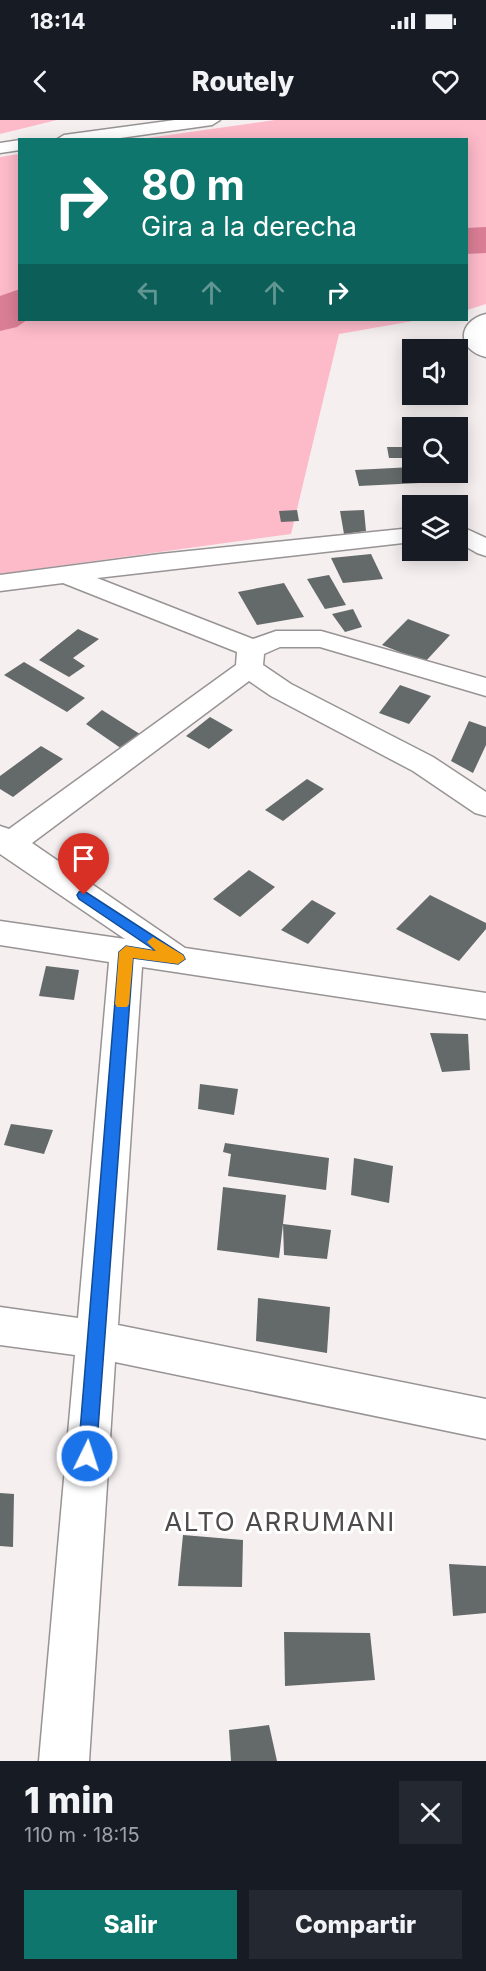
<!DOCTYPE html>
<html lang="es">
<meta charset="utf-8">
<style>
body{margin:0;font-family:Inter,sans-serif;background:#242831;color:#f1f3f6;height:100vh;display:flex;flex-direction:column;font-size:22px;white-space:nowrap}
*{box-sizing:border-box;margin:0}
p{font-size:20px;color:#9ea1a6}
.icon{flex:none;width:33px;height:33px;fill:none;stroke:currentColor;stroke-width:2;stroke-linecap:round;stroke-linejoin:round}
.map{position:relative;height:1641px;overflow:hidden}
.panel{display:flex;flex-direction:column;background:#171b24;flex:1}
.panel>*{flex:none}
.top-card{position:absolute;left:18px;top:18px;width:450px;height:183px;border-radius:0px;box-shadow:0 3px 15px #0003;background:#0f766e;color:#fff;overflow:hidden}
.fabs{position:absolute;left:402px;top:219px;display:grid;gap:12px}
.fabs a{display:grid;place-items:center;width:66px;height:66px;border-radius:0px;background:#171b24;box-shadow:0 3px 15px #0003;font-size:30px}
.pin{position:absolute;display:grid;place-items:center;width:51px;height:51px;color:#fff;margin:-62px -26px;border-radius:50% 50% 50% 0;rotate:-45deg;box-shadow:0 0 6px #0007}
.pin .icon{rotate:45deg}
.me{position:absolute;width:66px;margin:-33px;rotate:4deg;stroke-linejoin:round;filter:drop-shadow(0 0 4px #0008)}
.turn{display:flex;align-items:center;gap:21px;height:126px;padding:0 24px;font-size:27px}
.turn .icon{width:78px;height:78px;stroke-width:2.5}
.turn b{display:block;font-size:42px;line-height:51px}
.lanes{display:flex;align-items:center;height:57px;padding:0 24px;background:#0003;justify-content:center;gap:30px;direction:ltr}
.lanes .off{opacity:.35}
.round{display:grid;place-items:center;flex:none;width:63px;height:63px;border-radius:0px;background:#242831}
.overview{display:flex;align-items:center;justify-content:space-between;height:102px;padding:0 24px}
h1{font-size:36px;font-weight:800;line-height:45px}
.button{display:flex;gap:12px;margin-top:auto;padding:12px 24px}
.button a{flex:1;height:69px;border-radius:0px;background:#0f766e;color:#fff;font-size:24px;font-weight:800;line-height:69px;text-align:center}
.button a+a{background:#242831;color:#f1f3f6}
.status{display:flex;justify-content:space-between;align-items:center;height:42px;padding:0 30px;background:#171b24;direction:ltr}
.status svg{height:16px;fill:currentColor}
header{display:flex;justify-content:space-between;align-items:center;height:78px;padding:0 24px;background:#171b24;font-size:27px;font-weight:800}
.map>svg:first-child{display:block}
</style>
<div class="status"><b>18:14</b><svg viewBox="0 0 49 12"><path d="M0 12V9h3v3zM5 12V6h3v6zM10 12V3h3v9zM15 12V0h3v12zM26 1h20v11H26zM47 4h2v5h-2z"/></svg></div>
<header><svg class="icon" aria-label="back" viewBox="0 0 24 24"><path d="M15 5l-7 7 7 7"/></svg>Routely<svg class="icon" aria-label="heart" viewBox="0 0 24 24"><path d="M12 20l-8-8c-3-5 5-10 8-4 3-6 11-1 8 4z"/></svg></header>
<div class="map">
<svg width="486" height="1641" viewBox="0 0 486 1641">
<rect width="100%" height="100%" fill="#f5eff0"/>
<g fill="#fdbac9">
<polygon points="0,0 57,0 0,14"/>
<polygon points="275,0 486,0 486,184 467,190 466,20 140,19"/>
<polygon points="19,34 20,200 419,200 339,214 291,414 0,454 0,37"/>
</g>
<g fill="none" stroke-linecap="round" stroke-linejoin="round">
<g fill="#d97e95" fill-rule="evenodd">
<polygon points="486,107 486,133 466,134 466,108"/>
<polygon points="20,169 20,200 27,200 17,207 0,211 0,176"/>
</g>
</g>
<g fill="#646969">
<polygon points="387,327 412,327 412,338 389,338"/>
<polygon points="412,347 412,352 415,352 419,363 359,366 355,350"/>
<polygon points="297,390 299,401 281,402 279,391"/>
<polygon points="364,390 366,411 344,414 340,391"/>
<polygon points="371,434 383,459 343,463 331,438"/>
<polygon points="329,455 346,485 325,489 307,459"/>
<polygon points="284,463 304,497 257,505 238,472"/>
<polygon points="353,489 362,507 345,512 332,494"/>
<polygon points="408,499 450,515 425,542 382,525"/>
<polygon points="78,509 99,519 73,538 85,546 69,557 39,540"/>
<polygon points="24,542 85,578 67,592 4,555"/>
<polygon points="400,565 431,576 409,604 379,593"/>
<polygon points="102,590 143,616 122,629 86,604"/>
<polygon points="210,597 233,610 209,629 186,616"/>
<polygon points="469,601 486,607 486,625 473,653 451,641"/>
<polygon points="41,626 63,639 13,677 0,669 0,656"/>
<polygon points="307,659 324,669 283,701 265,690"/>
<polygon points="249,750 275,767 240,797 213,779"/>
<polygon points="430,775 486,803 486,809 459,841 396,809"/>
<polygon points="312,780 336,793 308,824 281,810"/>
<polygon points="46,846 79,850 74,880 39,876"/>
<polygon points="430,913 468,914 470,950 442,952"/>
<polygon points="200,964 238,969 234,995 198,989"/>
<polygon points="11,1004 53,1010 44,1034 4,1025"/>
<polygon points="225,1023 329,1038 326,1070 228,1056 231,1034 223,1032"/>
<polygon points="354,1038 393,1046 389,1083 351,1075"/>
<polygon points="223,1067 286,1075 283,1104 331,1110 327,1139 284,1135 283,1104 279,1138 217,1130"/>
<polygon points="258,1178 330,1187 327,1233 256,1221"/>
<polygon points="0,1373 14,1374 13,1427 0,1426"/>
<polygon points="183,1415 243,1420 242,1467 178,1466"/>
<polygon points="449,1444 486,1446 486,1493 453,1496"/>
<polygon points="284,1512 370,1513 375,1560 285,1566"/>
<polygon points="269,1605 277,1641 231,1641 229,1610"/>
</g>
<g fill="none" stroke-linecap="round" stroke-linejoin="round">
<defs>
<g id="street">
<polygon points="175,0 220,0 212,5 106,20 56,20 64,15"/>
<polygon points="20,20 20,30 0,33 0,23"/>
<polygon points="458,405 486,418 486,436 477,433 458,422"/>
<polygon points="412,408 412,422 97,458 253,519 276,511 321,511 486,558 486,576 320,527 280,527 264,534 263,545 291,564 433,637 486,672 486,696 475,693 413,651 271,576 249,561 32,723 185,828 486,873 486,899 142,847 118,1205 486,1279 486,1319 115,1242 89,1641 39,1641 75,1235 0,1225 0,1187 78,1198 109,842 0,825 0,801 125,819 0,734 0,706 9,709 236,545 237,532 63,463 0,471 0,455 160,434"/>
</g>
<path id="secondary" d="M 486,194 L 486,237 C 456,230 457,201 486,194 Z"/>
</defs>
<use href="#street" stroke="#989394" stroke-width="3"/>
<use href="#secondary" stroke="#989394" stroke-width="3"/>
<use href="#street" fill="#fff" fill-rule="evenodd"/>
<use href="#secondary" fill="#fff" fill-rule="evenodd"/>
</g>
<polygon fill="#1a73e8" stroke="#114b97" stroke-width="1.5" points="84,771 183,835 185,839 178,844 133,838 96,1336 93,1343 87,1345 81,1343 78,1336 119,832 126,826 156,831 79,779 77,775 79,772"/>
<polygon fill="#f59e0b" points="153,817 183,835 185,839 178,844 133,838 129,884 127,887 117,887 115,884 119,832 126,826 156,831 147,822"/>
<g text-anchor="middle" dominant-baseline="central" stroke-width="6" stroke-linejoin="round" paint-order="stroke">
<g font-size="26" letter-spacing="1.5" fill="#4f4a4b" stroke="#fff">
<text x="280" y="1401">ALTO ARRUMANI</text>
</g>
</g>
</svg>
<div class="fabs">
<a><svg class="icon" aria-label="sound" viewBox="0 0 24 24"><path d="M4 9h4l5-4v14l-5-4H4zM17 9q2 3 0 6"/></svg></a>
<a><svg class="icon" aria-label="search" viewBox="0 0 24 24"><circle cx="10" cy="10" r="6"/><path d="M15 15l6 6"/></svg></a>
<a><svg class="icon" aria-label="layers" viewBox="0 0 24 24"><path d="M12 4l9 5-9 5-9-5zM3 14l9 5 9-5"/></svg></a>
</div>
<div class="pin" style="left:84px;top:775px;background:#d93025"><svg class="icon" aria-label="arrive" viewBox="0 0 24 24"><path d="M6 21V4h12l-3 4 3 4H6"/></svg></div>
<svg class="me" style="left:87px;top:1336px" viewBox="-20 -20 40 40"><circle r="17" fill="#1a73e8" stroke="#fff" stroke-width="3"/><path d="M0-11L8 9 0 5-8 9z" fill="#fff"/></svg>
<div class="top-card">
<div class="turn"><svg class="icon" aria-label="right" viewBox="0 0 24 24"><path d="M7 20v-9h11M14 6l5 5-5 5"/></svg><div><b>80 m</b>Gira a la derecha</div></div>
<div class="lanes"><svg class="icon off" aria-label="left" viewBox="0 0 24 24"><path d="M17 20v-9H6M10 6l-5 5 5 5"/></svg><svg class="icon off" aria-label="ahead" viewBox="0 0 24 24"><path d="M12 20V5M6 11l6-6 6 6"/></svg><svg class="icon off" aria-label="ahead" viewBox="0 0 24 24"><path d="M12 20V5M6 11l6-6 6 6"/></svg><svg class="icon" aria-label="right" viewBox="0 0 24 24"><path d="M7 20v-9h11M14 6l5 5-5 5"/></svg></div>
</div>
</div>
<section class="panel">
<div class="overview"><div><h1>1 min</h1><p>110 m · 18:15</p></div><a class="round"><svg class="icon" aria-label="close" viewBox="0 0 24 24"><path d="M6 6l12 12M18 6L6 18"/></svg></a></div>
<div class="button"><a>Salir</a><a>Compartir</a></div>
</section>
